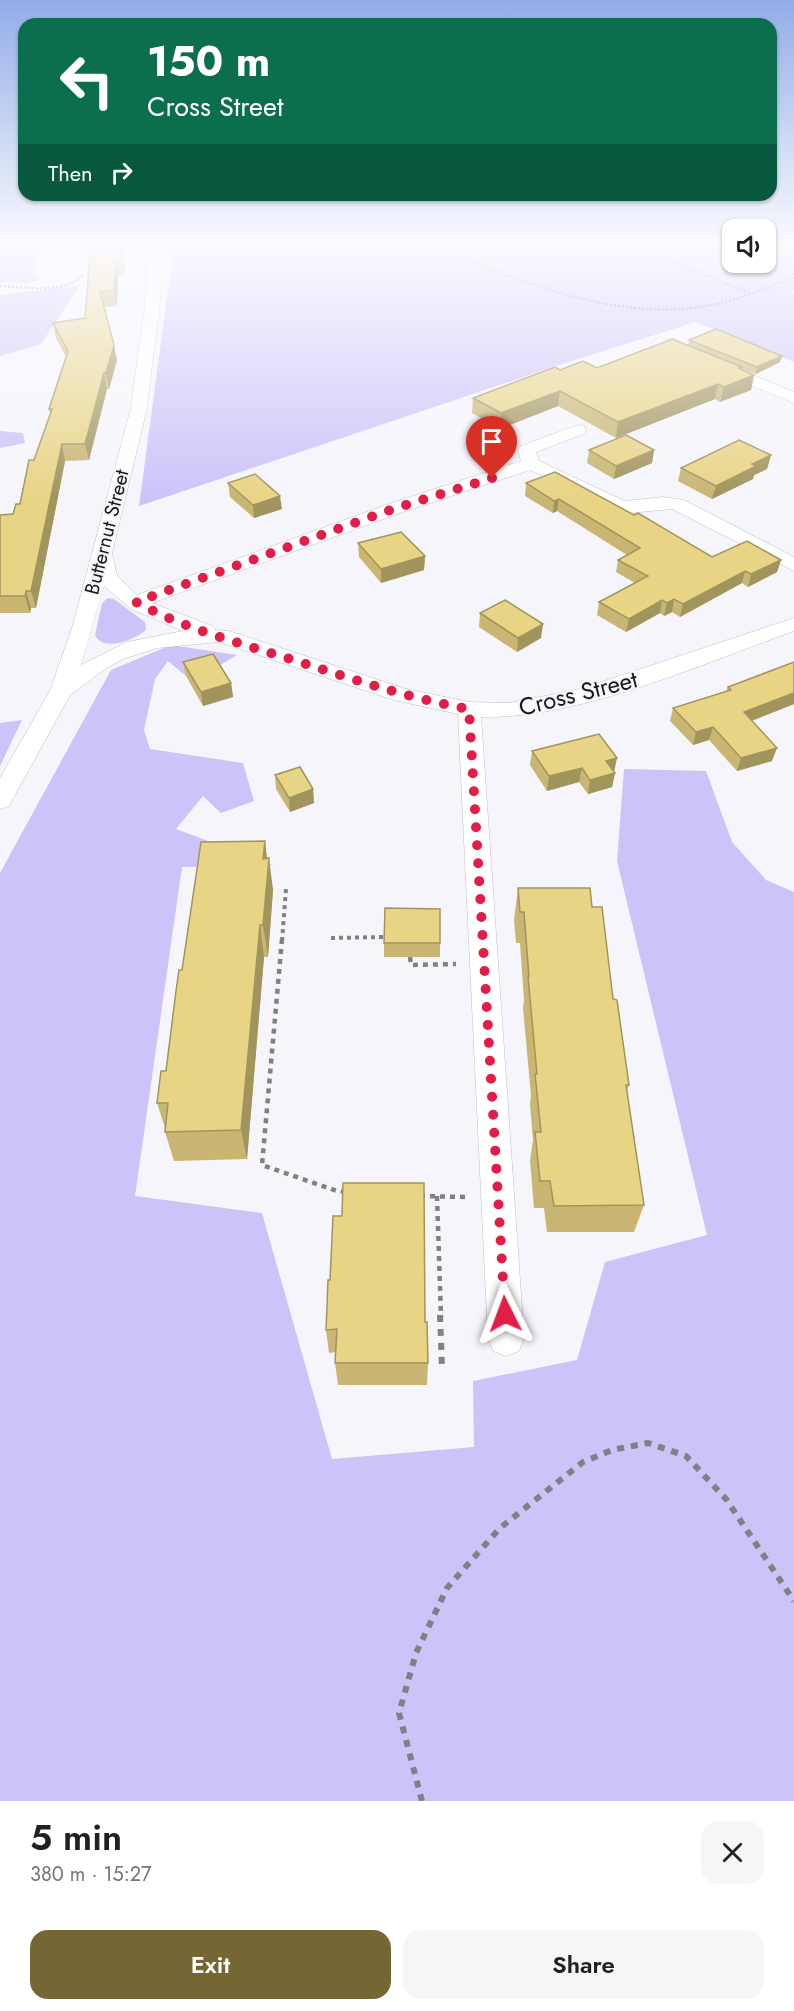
<!DOCTYPE html>
<meta charset="utf-8">
<style>
body{margin:0;font-family:Jost,sans-serif;background:#f6f6f6;color:#202124;height:100vh;display:flex;flex-direction:column;font-size:22px;white-space:nowrap}
*{box-sizing:border-box;margin:0}
p{font-size:20px;color:#757577}
.icon{flex:none;width:33px;height:33px;fill:none;stroke:currentColor;stroke-width:2;stroke-linecap:round;stroke-linejoin:round}
.map{position:relative;height:1801px;overflow:hidden}
.drawer{display:flex;flex-direction:column;background:#fff;flex:1}
.drawer>*{flex:none}
.hud{position:absolute;left:18px;top:18px;width:759px;height:183px;border-radius:18px;box-shadow:0 2px 4px #0004;background:#0b6e4f;color:#fff;overflow:hidden}
.tools{position:absolute;left:722px;top:219px;display:grid;gap:12px}
.tools a{display:grid;place-items:center;width:54px;height:54px;border-radius:12px;background:#fff;box-shadow:0 2px 4px #0004;font-size:30px}
.pin{position:absolute;display:grid;place-items:center;width:51px;height:51px;color:#fff;margin:-62px -26px;border-radius:50% 50% 50% 0;rotate:-45deg;box-shadow:0 0 6px #0007}
.pin .icon{rotate:45deg}
.me{position:absolute;width:66px;margin:-33px;rotate:357deg;stroke-linejoin:round;filter:drop-shadow(0 0 4px #0008)}
.turn{display:flex;align-items:center;gap:21px;height:126px;padding:0 30px;font-size:27px}
.turn .icon{width:78px;height:78px;stroke-width:2.5}
.turn b{display:block;font-size:42px;line-height:51px}
.then{display:flex;align-items:center;height:57px;padding:0 30px;background:#0003;gap:12px;font-size:22px}
.round{display:grid;place-items:center;flex:none;width:63px;height:63px;border-radius:18px;background:#f6f6f6}
.headline{display:flex;align-items:center;justify-content:space-between;height:102px;padding:0 30px}
h1{font-size:36px;font-weight:600;line-height:45px}
.primary-button{display:flex;gap:12px;margin-top:auto;padding:12px 30px}
.primary-button a{flex:1;height:69px;border-radius:18px;background:#746734;color:#fff;font-size:24px;font-weight:600;line-height:69px;text-align:center}
.primary-button a+a{background:#f6f6f6;color:#202124}
.map>svg:first-child{display:block}
</style>
<div class="map">
<svg width="794" height="1801" viewBox="0 0 794 1801">
<rect width="100%" height="100%" fill="#f6f5fc"/>
<g fill="#cdc3f9">
<polygon points="0,247 38,247 35,277 40,277 37,281 26,283 0,282"/>
<polygon points="171,247 732,247 732,262 765,262 765,247 794,247 794,290 789,292 794,294 794,362 696,322 562,364 139,506 172,260"/>
<polygon points="80,285 41,344 0,356 0,295"/>
<polygon points="0,431 23,433 25,443 0,448"/>
<path d="M 108,598 L 114,599 L 145,622 L 146,630 C 136,639 103,653 95,635 L 102,603 Z"/>
<polygon points="171,645 237,655 215,668 186,676 168,661 155,679 144,730 150,749 243,763 254,801 221,813 203,796 176,829 273,865 182,867 135,1196 262,1213 332,1459 474,1447 473,1381 577,1360 605,1262 707,1235 617,861 624,769 706,771 732,842 766,880 794,892 794,1801 0,1801 0,873 111,670"/>
<polygon points="22,720 0,766 0,767 0,723"/>
</g>
<g fill="none" stroke-linecap="round" stroke-linejoin="round">
<defs>
<g id="minor">
<path d="M 145,247 L 157,247 L 161,290 L 147,408 L 112,553 L 117,576 L 137,595 L 386,505 L 521,461 L 518,450 L 521,446 L 578,425 L 584,426 L 586,430 L 584,434 L 536,452 L 539,461 L 625,501 L 663,497 L 684,500 L 794,557 L 794,571 L 672,509 L 629,513 L 615,511 L 530,470 L 400,513 L 152,603 L 213,626 L 215,630 L 229,631 L 406,689 L 469,702 L 509,703 L 580,689 L 794,618 L 794,631 C 701,664 580,719 481,717 L 524,1338 L 519,1351 L 506,1356 L 493,1351 L 488,1338 L 458,714 L 394,700 L 219,642 L 157,648 L 123,659 L 105,669 L 70,695 L 9,806 L 0,809 L 0,778 L 50,691 L 72,628 L 131,408 L 147,290 ZM 104,586 L 131,609 L 183,631 L 127,642 L 81,665 Z"/>
<polygon points="660,337 794,392 794,403 655,345 652,342"/>
</g>
</defs>
<use href="#minor" stroke="#bfbec4" stroke-width="1"/>
<g stroke="#818085" stroke-width="2" stroke-dasharray="2 2" stroke-linecap="butt">
<path d="M 440,247 C 517,282 620,322 706,306 C 737,301 765,288 794,278"/>
<polyline points="637,247 749,293"/>
<path d="M 0,286 C 24,287 66,295 83,274"/>
</g>
<g stroke="#818085" stroke-width="4" stroke-dasharray="4 4" stroke-linecap="butt">
<polyline points="331,938 385,937"/>
<polyline points="282,941 286,889"/>
</g>
<g stroke="#818085" stroke-width="4.5" stroke-dasharray="5 5" stroke-linecap="butt">
<polyline points="282,939 262,1165 337,1191 347,1192"/>
<polyline points="410,957 411,965 456,964"/>
<polyline points="420,1196 467,1197"/>
<polyline points="437,1196 441,1317"/>
</g>
<g stroke="#818085" stroke-width="6" stroke-dasharray="7 7" stroke-linecap="butt">
<polyline points="440,1315 442,1368"/>
<polyline points="422,1801 399,1713 416,1653 447,1588 500,1528 583,1462 612,1450 648,1443 686,1456 726,1499 794,1601"/>
</g>
<use href="#minor" fill="#fff" fill-rule="evenodd"/>
</g>
<g fill="#c8b672">
<polygon points="90,247 122,247 125,275 118,275 117,306 104,307 117,360 109,389 107,389 89,460 65,461 36,608 31,608 30,613 0,613 0,515 13,514 20,504 50,414 49,409 66,357 56,338 53,323 85,318 90,256"/>
<polygon points="689,340 782,356 780,362 756,374 741,368 741,369 754,375 751,390 720,402 715,399 616,438 558,406 500,429 472,413 473,398 560,370 597,368 688,345"/>
<polygon points="589,450 654,450 652,463 614,479 587,463"/>
<polygon points="771,455 767,469 754,475 753,479 712,499 678,481 681,468"/>
<polygon points="228,483 282,509 254,518 230,497"/>
<polygon points="526,483 634,515 712,557 781,560 777,572 748,587 742,583 680,617 672,612 664,616 660,613 626,632 597,615 599,602 635,583 616,572 618,560 627,555 557,511 553,513 525,496"/>
<polygon points="358,543 425,556 424,570 381,583 359,557"/>
<polygon points="480,613 541,638 517,652 479,627"/>
<polygon points="183,662 231,683 233,697 203,706 186,676"/>
<polygon points="728,687 794,704 752,721 772,761 737,771 709,740 693,745 670,721 673,708 726,691"/>
<polygon points="532,751 614,772 615,773 612,787 588,794 579,782 547,791 530,765"/>
<polygon points="275,775 313,789 314,803 290,812 276,789"/>
<polygon points="265,841 267,858 273,890 268,957 264,957 247,1159 174,1161 165,1132 165,1128 157,1103 166,1071 182,970"/>
<polygon points="518,888 592,907 613,999 629,1085 627,1091 644,1205 634,1232 547,1232 544,1208 534,1208 530,1160 533,1140 530,1104 531,1096 523,1008 524,1000 520,943 516,943 514,920"/>
<rect x="384" y="943" width="56" height="14"/>
<polygon points="425,1322 428,1363 427,1385 338,1385 335,1363 336,1352 329,1353 326,1330"/>
</g>
<g fill="#a2945d">
<polygon points="121,247 122,247 125,275 122,261"/>
<polygon points="116,261 118,275 117,306 114,291"/>
<polygon points="114,345 117,360 109,389 106,373"/>
<polygon points="782,356 780,362 756,374 757,367"/>
<polygon points="742,367 738,381 754,375 751,390 720,402 724,387 739,368"/>
<polygon points="104,373 107,389 89,460 85,444"/>
<polygon points="718,384 715,399 616,438 618,422"/>
<polygon points="560,391 558,406 500,429 501,413"/>
<polygon points="62,444 65,461 36,608 31,591"/>
<polygon points="654,450 652,463 614,479 616,466"/>
<polygon points="771,455 767,469 754,475 753,479 712,499 716,486 752,464"/>
<polygon points="280,496 282,509 254,518 253,505"/>
<polygon points="559,499 557,511 553,513 554,501"/>
<polygon points="425,556 424,570 381,583 381,569"/>
<polygon points="781,560 777,572 748,587 751,574"/>
<polygon points="745,571 742,583 680,617 683,604"/>
<polygon points="26,591 31,608 30,613 25,596"/>
<polygon points="674,599 672,612 664,616 667,603"/>
<polygon points="662,600 660,613 626,632 629,619"/>
<polygon points="543,624 541,638 517,652 518,638"/>
<polygon points="231,683 233,697 203,706 201,692"/>
<polygon points="794,693 794,704 740,725 744,712"/>
<polygon points="713,727 709,740 693,745 696,732"/>
<polygon points="777,748 772,761 737,771 741,758"/>
<polygon points="617,758 614,772 606,761"/>
<polygon points="582,768 579,782 547,791 549,776"/>
<polygon points="615,773 612,787 588,794 590,780"/>
<polygon points="313,789 314,803 290,812 289,798"/>
<polygon points="265,841 268,870 269,858 273,890 268,957 263,925 263,859"/>
<polygon points="260,925 264,957 247,1159 241,1130"/>
</g>
<g fill="#e8d485" stroke="#a2945d" stroke-width="1.5">
<polygon points="90,247 121,247 122,261 116,261 114,291 100,292 114,345 106,373 104,373 85,444 62,444 31,591 26,591 25,596 0,596 0,515 13,514 16,504 20,504 29,460 34,460 52,409 49,409 68,351 53,323 85,318 90,256"/>
<polygon points="716,329 782,356 757,367 689,340"/>
<polygon points="672,339 742,367 739,368 754,375 724,387 718,384 618,422 560,391 501,413 473,398 555,367 560,370 583,361 597,368"/>
<polygon points="626,435 654,450 616,466 589,450"/>
<polygon points="739,440 771,455 752,464 756,466 716,486 681,468"/>
<polygon points="555,472 634,515 638,513 712,557 747,541 781,560 751,574 745,571 683,604 674,599 667,603 662,600 629,619 599,602 648,576 618,560 640,548 559,499 554,501 526,483"/>
<polygon points="255,474 280,496 253,505 228,483"/>
<polygon points="401,532 425,556 381,569 358,543"/>
<polygon points="505,600 543,624 518,638 480,613"/>
<polygon points="213,654 231,683 201,692 183,662"/>
<polygon points="794,662 794,693 744,712 777,748 741,758 713,727 696,732 673,708 731,690 728,687"/>
<polygon points="599,734 617,758 606,761 615,773 590,780 582,768 549,776 532,751"/>
<polygon points="300,767 313,789 289,798 275,775"/>
<polygon points="265,841 263,859 269,858 263,925 260,925 241,1130 165,1132 168,1103 157,1103 161,1071 166,1071 176,991 179,970 182,970 201,842"/>
<polygon points="518,888 590,888 592,907 602,907 613,999 617,1000 629,1085 626,1085 644,1205 554,1206 550,1181 540,1181 535,1132 541,1132 535,1074 537,1074 528,977 529,977 524,912 520,912"/>
<polygon points="385,908 440,909 440,943 384,943"/>
<polygon points="343,1183 424,1183 425,1322 427,1322 428,1363 335,1363 337,1329 326,1330 328,1280 330,1280 333,1216 342,1216"/>
</g>
<linearGradient id="sky" x2="0" y2="1"><stop stop-color="#91ade8"/><stop offset="0.49" stop-color="#fbfafe"/><stop offset="1" stop-color="#fbfafe" stop-opacity="0"/></linearGradient>
<rect width="794" height="499" fill="url(#sky)"/>
<g fill="none" stroke-linecap="round" stroke-linejoin="round">
<path stroke="#e11d48" stroke-width="10" stroke-dasharray="0 18" d="M 492,478 L 393,509 L 136,602 C 183,628 236,642 287,658 C 347,677 406,698 469,709 L 505,1314"/>
</g>
<g text-anchor="middle" dominant-baseline="central" stroke-width="4.5" stroke-linejoin="round" paint-order="stroke">
<g font-size="20" fill="#18171a" stroke="#f6f5fc">
<text transform="translate(107 532) rotate(-76)">Butternut Street</text>
</g>
<g font-size="24" fill="#18171a" stroke="#f6f5fc">
<text transform="translate(578 693) rotate(-14)">Cross Street</text>
</g>
</g>
</svg>
<div class="tools">
<a><svg class="icon" aria-label="sound" viewBox="0 0 24 24"><path d="M4 9h4l5-4v14l-5-4H4zM17 9q2 3 0 6"/></svg></a>
</div>
<div class="pin" style="left:492px;top:478px;background:#d93025"><svg class="icon" aria-label="arrive" viewBox="0 0 24 24"><path d="M6 21V4h12l-3 4 3 4H6"/></svg></div>
<svg class="me" style="left:505px;top:1314px" viewBox="-20 -20 40 40"><path d="M0-17L14 15 0 8-14 15z" fill="#e11d48" stroke="#fff" stroke-width="4"/></svg>
<div class="hud">
<div class="turn"><svg class="icon" aria-label="left" viewBox="0 0 24 24"><path d="M17 20v-9H6M10 6l-5 5 5 5"/></svg><div><b>150 m</b>Cross Street</div></div>
<div class="then">Then<svg class="icon" aria-label="right" viewBox="0 0 24 24"><path d="M7 20v-9h11M14 6l5 5-5 5"/></svg></div>
</div>
</div>
<section class="drawer">
<div class="headline"><div><h1>5 min</h1><p>380 m · 15:27</p></div><a class="round"><svg class="icon" aria-label="close" viewBox="0 0 24 24"><path d="M6 6l12 12M18 6L6 18"/></svg></a></div>
<div class="primary-button"><a>Exit</a><a>Share</a></div>
</section>
